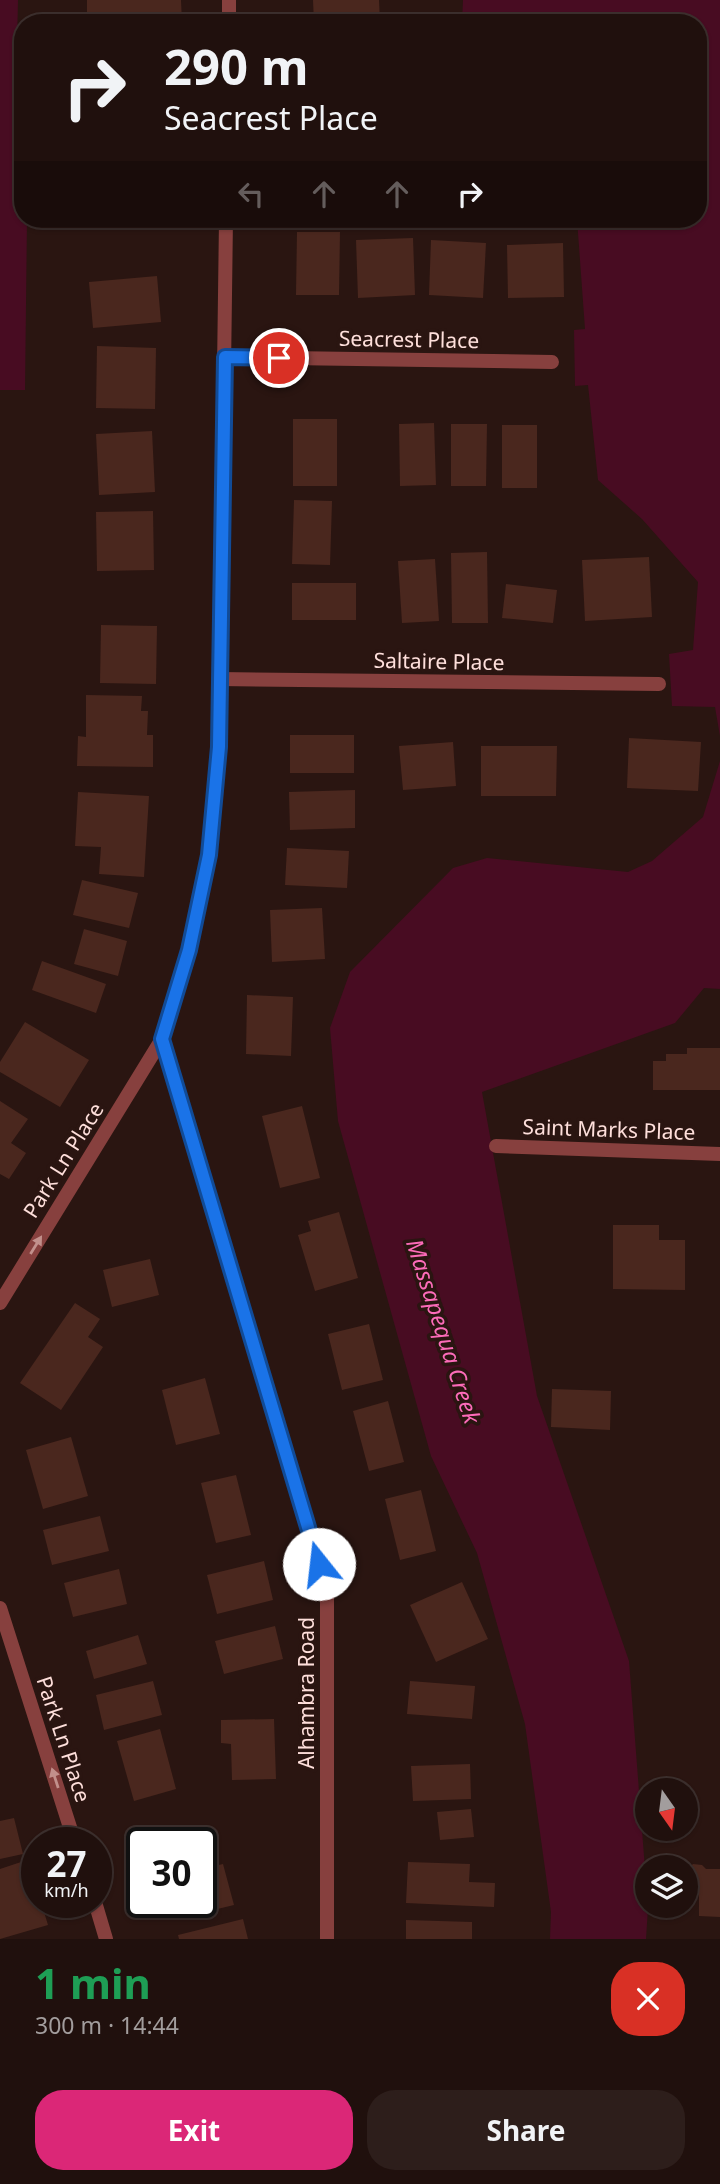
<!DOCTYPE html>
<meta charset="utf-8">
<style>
body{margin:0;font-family:"Noto Sans",sans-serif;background:#2d1e1b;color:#f1f3f6;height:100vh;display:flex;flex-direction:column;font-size:26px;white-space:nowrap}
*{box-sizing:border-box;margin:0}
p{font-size:23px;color:#a29d9d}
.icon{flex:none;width:38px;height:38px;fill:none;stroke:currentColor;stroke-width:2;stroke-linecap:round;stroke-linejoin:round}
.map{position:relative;height:1939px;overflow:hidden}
.side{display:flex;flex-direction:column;background:#20100d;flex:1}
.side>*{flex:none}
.hud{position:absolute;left:14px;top:14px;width:693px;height:214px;border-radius:28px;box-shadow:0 2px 5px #0004,0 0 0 2px #3d302e;background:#20100d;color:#f1f3f6;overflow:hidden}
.needle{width:46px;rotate:166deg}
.buttons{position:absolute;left:635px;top:1778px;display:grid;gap:14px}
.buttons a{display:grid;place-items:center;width:63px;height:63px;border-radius:50%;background:#20100d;box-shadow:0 2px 5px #0004,0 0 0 2px #3d302e;font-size:35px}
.speed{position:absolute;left:21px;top:1827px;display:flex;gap:14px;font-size:35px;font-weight:700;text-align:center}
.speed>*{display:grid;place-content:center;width:91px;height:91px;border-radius:50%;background:#20100d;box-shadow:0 2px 5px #0004,0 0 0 2px #3d302e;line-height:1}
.speed small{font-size:18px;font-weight:400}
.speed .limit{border:4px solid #111;border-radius:10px;background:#fff;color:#111}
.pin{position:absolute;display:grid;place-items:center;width:60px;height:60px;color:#fff;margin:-30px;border:4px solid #fff;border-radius:50%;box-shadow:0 2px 7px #0007}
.me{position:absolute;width:77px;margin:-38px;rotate:344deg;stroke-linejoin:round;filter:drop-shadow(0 0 5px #0008)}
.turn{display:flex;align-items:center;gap:24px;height:147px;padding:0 35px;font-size:32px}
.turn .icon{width:91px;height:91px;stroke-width:2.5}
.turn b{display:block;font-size:49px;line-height:60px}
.lanes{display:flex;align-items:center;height:66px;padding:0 35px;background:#0003;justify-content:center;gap:35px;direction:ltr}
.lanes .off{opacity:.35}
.round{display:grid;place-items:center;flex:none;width:74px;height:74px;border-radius:28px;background:#2d1e1b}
.head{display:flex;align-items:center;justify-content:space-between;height:119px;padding:0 35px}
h1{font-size:42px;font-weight:700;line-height:52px;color:#1e9e55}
.primary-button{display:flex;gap:14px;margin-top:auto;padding:14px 35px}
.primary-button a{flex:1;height:80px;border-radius:28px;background:#db2777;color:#fff;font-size:28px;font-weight:700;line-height:80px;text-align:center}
.primary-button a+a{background:#2d1e1b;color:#f1f3f6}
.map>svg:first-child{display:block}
</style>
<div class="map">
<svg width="720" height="1939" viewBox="0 0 720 1939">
<rect width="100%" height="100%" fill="#2a1511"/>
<g fill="#480c22">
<polygon points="0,0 18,0 14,174 23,175 23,219 27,219 25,390 0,390"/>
<polygon points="463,0 720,0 720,736 715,707 672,706 669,654 693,650 698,582 642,519 598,480 588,385 575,386 574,330 585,329 577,219 698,219 698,23 462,23"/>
<polygon points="720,761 720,989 704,988 675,1023 482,1092 537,1396 629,1661 648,1908 646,1939 550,1939 551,1912 525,1724 477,1553 431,1456 338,1121 330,1028 350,972 453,868 487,858 628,872 652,861 703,817"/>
</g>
<g fill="#4a271e">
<polygon points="87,0 181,0 182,23 87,23"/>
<polygon points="313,0 379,0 380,23 314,23"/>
<polygon points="297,232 340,232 339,295 296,295"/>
<polygon points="413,238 415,295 358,298 356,240"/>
<polygon points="431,240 486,243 483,298 429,295"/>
<polygon points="563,243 564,297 508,298 507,245"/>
<polygon points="157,276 161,322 93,328 89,282"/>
<polygon points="97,346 156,348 155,409 96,408"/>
<rect x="293" y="419" width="44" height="67"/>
<polygon points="434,423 436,485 400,486 399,424"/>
<polygon points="451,424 487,424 486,486 451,486"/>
<rect x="502" y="425" width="35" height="63"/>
<polygon points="152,431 155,492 99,495 96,434"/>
<polygon points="294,500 332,501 330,565 292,564"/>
<polygon points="153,511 154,570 97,571 96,512"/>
<polygon points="487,552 488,623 452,623 451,553"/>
<polygon points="649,557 652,617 585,621 582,560"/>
<polygon points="435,559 439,621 402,623 398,561"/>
<rect x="292" y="583" width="64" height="37"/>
<polygon points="506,584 557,590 553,623 502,618"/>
<polygon points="101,625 157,626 156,684 100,683"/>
<polygon points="86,695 142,696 141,711 148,711 147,735 153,735 153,767 77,766 78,736 86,737"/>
<rect x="290" y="735" width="64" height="38"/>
<polygon points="629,738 701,742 698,791 627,788"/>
<polygon points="453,742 456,786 403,790 399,746"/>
<polygon points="481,746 557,746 556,796 481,796"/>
<polygon points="355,790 355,828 290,830 289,792"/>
<polygon points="78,792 149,796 144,877 99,874 101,847 75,846"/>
<polygon points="287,848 349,851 347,888 285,885"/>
<polygon points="82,880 138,893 129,928 73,915"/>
<polygon points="322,908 325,959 272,962 270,910"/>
<polygon points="84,929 127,941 118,976 74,964"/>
<polygon points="42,961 106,984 96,1013 32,990"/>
<polygon points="247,995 293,997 291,1056 246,1054"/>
<polygon points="25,1022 89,1060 60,1107 0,1072 0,1062"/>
<polygon points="687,1048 720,1048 720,1090 653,1090 653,1061 666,1061 666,1054 687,1054"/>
<polygon points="0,1101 28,1119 11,1143 26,1153 9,1179 0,1174"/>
<polygon points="302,1106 320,1178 280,1188 262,1116"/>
<polygon points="339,1212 358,1278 315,1291 298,1235 311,1231 308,1221"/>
<polygon points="613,1225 659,1225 659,1240 685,1240 685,1290 613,1289"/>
<polygon points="150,1259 159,1295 112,1307 103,1270"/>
<polygon points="75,1303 100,1319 88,1337 103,1347 61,1410 20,1383"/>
<polygon points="369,1324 383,1380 342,1390 328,1334"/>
<polygon points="205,1378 220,1434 176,1445 162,1390"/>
<polygon points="552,1389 611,1391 610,1430 551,1427"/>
<polygon points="388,1401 404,1462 369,1471 353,1411"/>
<polygon points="71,1437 88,1496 43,1509 26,1450"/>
<polygon points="236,1475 251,1535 216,1543 201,1483"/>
<polygon points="421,1490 436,1551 400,1560 385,1499"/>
<polygon points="100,1516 109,1551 52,1565 43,1530"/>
<polygon points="264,1561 273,1600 217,1614 207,1575"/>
<polygon points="119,1569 127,1604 73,1617 64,1583"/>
<polygon points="462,1582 488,1639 436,1662 410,1605"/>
<polygon points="275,1626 283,1659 224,1674 215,1641"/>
<polygon points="138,1635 147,1664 94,1679 86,1651"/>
<polygon points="153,1681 162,1715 104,1730 96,1695"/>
<polygon points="410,1681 475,1686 472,1719 407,1714"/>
<polygon points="274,1719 276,1779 232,1780 231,1744 221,1743 221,1720"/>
<polygon points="160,1729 176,1789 134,1801 117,1741"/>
<polygon points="470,1764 471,1799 413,1801 411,1766"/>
<polygon points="471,1809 474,1837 440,1840 437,1812"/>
<polygon points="14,1818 23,1854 0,1859 0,1821"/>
<polygon points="27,1860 37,1890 37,1902 41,1902 48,1925 0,1939 0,1869"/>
<polygon points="408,1862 470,1864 469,1882 495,1883 494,1907 406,1903"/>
<polygon points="223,1864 234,1905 172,1920 168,1902 201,1902 201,1869"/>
<polygon points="693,1864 702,1865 706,1869 720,1869 720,1917 699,1916 699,1891 693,1891 693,1882 689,1877 688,1869"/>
<polygon points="243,1919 248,1939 179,1939 178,1935"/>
<polygon points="406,1920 472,1922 472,1939 406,1939"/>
</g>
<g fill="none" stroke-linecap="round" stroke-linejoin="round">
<g stroke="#87403e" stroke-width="14">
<polyline points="229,23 229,0"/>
<polyline points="226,219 219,747 210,855 189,950 162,1039 327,1590 327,1939"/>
<polyline points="224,357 552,362"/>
<polyline points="219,679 659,684"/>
<polyline points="496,1146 720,1154"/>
<polyline points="0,1303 162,1039"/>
<polyline points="0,1608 75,1843"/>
<polyline points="95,1902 106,1939"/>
</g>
</g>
<defs><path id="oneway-solid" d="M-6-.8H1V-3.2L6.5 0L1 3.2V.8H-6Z" transform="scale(1.75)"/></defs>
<g fill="#c2908c">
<use href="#oneway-solid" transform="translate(36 1245) rotate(-58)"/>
<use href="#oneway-solid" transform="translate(55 1778) rotate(-108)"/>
</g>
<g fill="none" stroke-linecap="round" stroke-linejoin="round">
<defs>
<polyline id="route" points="279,358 225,357 219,747 209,855 189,950 162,1039 319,1564"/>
</defs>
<use href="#route" stroke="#114b97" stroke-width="18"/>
<use href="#route" stroke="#1a73e8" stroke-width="12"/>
</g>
<g text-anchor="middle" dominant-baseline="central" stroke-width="7" stroke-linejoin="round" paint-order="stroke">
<g font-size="21" fill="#fedfdb" stroke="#2a1511">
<text transform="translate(409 339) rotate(1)">Seacrest Place</text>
<text transform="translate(439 661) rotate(1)">Saltaire Place</text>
<text transform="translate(609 1129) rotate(2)">Saint Marks Place</text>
<text transform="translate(63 1160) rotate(-58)">Park Ln Place</text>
<text transform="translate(306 1693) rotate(-90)">Alhambra Road</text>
<text transform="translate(64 1739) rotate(72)">Park Ln Place</text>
</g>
<g font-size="23" font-style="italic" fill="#fc6bb9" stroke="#2a1511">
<text transform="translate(444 1331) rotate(72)">Massapequa Creek</text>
</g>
</g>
</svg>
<div class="buttons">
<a><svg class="needle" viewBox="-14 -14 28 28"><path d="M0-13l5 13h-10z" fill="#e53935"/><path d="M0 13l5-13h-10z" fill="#a29d9d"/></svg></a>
<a><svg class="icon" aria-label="layers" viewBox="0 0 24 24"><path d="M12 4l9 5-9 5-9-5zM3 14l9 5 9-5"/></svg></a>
</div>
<div class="speed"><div>27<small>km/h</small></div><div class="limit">30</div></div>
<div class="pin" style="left:279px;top:358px;background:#d93025"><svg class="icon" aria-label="arrive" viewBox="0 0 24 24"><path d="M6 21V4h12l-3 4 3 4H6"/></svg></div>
<svg class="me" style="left:319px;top:1564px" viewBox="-20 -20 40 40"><circle r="19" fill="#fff"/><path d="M0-13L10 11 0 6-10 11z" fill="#1a73e8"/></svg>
<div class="hud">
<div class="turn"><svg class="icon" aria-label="right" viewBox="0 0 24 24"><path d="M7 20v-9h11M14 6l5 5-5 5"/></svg><div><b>290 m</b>Seacrest Place</div></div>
<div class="lanes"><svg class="icon off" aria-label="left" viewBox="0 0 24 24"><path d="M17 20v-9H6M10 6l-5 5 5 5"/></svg><svg class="icon off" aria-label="ahead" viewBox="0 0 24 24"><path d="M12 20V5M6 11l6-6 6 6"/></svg><svg class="icon off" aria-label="ahead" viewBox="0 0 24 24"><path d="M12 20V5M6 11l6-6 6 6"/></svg><svg class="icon" aria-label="right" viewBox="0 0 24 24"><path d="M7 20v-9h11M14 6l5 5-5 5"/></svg></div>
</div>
</div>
<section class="side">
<div class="head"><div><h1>1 min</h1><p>300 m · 14:44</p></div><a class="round" style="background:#d93025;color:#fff"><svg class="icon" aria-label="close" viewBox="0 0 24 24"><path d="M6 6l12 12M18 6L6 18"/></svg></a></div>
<div class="primary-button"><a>Exit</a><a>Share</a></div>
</section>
